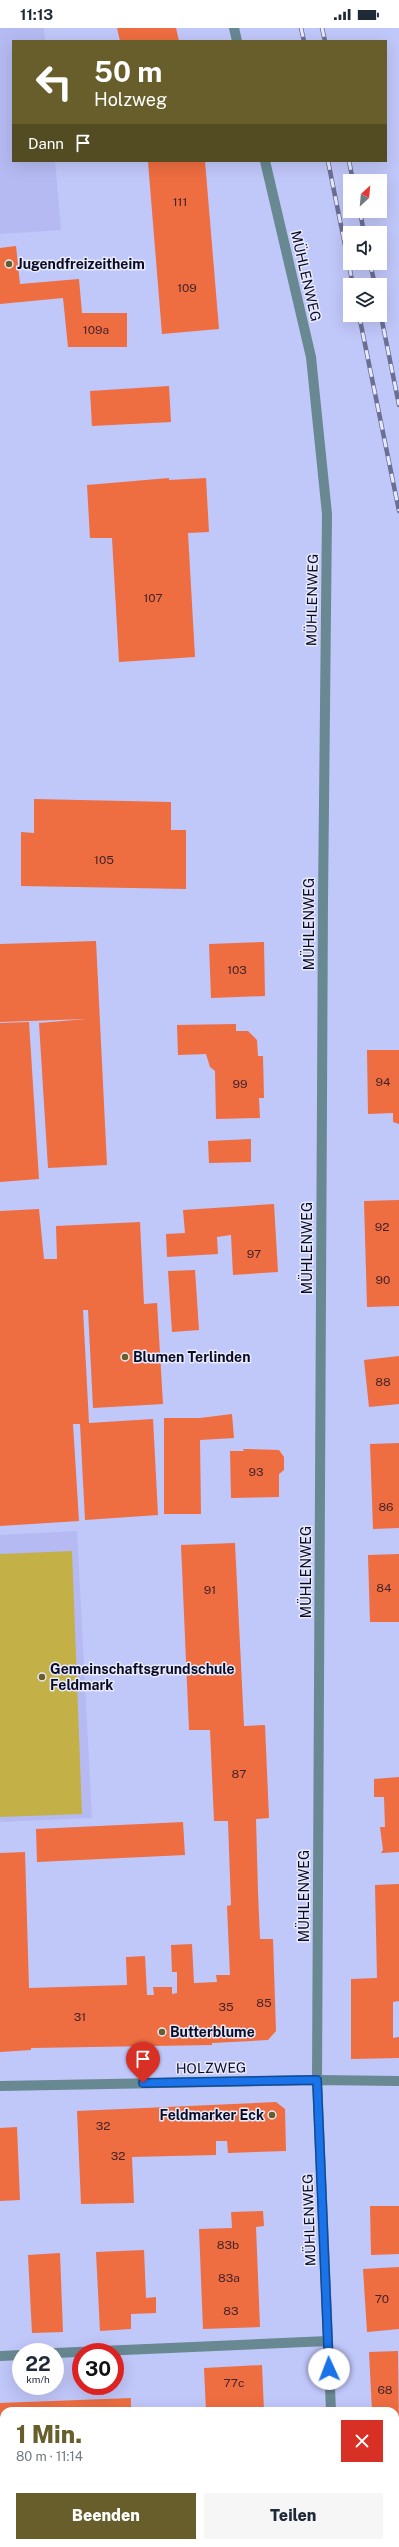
<!DOCTYPE html>
<html lang="de">
<meta charset="utf-8">
<style>
body{margin:0;font-family:"Public Sans",sans-serif;background:#f6f6f7;color:#1f2937;height:100vh;display:flex;flex-direction:column;font-size:15px;white-space:nowrap}
*{box-sizing:border-box;margin:0}
p{font-size:13px;color:#747a83}
.icon{flex:none;width:22px;height:22px;fill:none;stroke:currentColor;stroke-width:2;stroke-linecap:round;stroke-linejoin:round}
.map{position:relative;flex:1;overflow:hidden}
.details{position:absolute;left:0px;top:2379px;width:399px;height:140px;display:flex;flex-direction:column;background:#fff;border-radius:12px 12px 0 0;box-shadow:0 4px 16px #0002}
.details>*{flex:none}
.banner{position:absolute;left:12px;top:12px;width:375px;height:122px;border-radius:0px;box-shadow:0 4px 16px #0002;background:#685e2b;color:#fff;overflow:hidden}
.needle{width:26px;rotate:26deg}
.tools{position:absolute;left:343px;top:146px;display:grid;gap:8px}
.tools a{display:grid;place-items:center;width:44px;height:44px;border-radius:0px;background:#fff;box-shadow:0 4px 16px #0002;font-size:20px}
.speed{position:absolute;left:12px;top:2315px;display:flex;gap:8px;font-size:20px;font-weight:700;text-align:center}
.speed>*{display:grid;place-content:center;width:52px;height:52px;border-radius:50%;background:#fff;box-shadow:0 4px 16px #0002;line-height:1}
.speed small{font-size:10px;font-weight:400}
.speed .limit{border:6px solid #d22;background:#fff;color:#111}
.pin{position:absolute;display:grid;place-items:center;width:34px;height:34px;color:#fff;margin:-41px -17px;border-radius:50% 50% 50% 0;rotate:-45deg;box-shadow:0 0 4px #0007}
.pin .icon{rotate:45deg}
.me{position:absolute;width:44px;margin:-22px;rotate:358deg;stroke-linejoin:round;filter:drop-shadow(0 0 3px #0008)}
.turn{display:flex;align-items:center;gap:14px;height:84px;padding:0 16px;font-size:18px}
.turn .icon{width:52px;height:52px;stroke-width:2.5}
.turn b{display:block;font-size:28px;line-height:34px}
.then{display:flex;align-items:center;height:38px;padding:0 16px;background:#0003;gap:8px;font-size:15px}
.round{display:grid;place-items:center;flex:none;width:42px;height:42px;border-radius:0px;background:#f6f6f7}
.headline{display:flex;align-items:center;justify-content:space-between;height:68px;padding:0 16px}
h1{font-size:24px;font-weight:800;line-height:30px;color:#685e2b}
.cta{display:flex;gap:8px;margin-top:auto;padding:8px 16px}
.cta a{flex:1;height:46px;border-radius:0px;background:#685e2b;color:#fff;font-size:16px;font-weight:800;line-height:46px;text-align:center}
.cta a+a{background:#f6f6f7;color:#1f2937}
.status{display:flex;justify-content:space-between;align-items:center;height:28px;padding:0 20px;background:#fff;direction:ltr}
.status svg{height:11px;fill:currentColor}
.map>svg:first-child{display:block}
</style>
<div class="status"><b>11:13</b><svg viewBox="0 0 49 12"><path d="M0 12V9h3v3zM5 12V6h3v6zM10 12V3h3v9zM15 12V0h3v12zM26 1h20v11H26zM47 4h2v5h-2z"/></svg></div>
<div class="map">
<svg width="399" height="2519" viewBox="0 0 399 2519">
<rect width="100%" height="100%" fill="#c0c7f9"/>
<g fill="#b5bbf2">
<polygon points="0,0 44,0 45,13 13,13 13,133 55,133 61,202 0,206"/>
<polygon points="77,1503 92,1790 0,1794 0,1507"/>
</g>
<polygon fill="#c3b047" points="72,1523 82,1786 0,1789 0,1526"/>
<g fill="#ee6d41">
<polygon points="117,0 176,0 179,13 120,13"/>
<polygon points="205,133 219,301 162,306 148,134"/>
<polygon points="16,218 20,256 79,251 82,285 127,285 127,319 68,319 63,270 0,276 0,220"/>
<polygon points="169,358 171,394 92,398 90,363"/>
<polygon points="169,450 169,452 206,450 209,504 188,505 195,629 119,634 112,510 90,510 87,457"/>
<polygon points="34,771 171,774 171,802 186,802 186,861 21,858 21,804 34,805"/>
<polygon points="96,913 107,1137 48,1140 39,995 86,991 0,994 0,916"/>
<polygon points="264,914 265,968 211,970 209,916"/>
<polygon points="29,994 39,1151 0,1154 0,995"/>
<polygon points="236,996 236,1003 248,1003 257,1012 258,1028 263,1028 264,1070 259,1070 260,1090 216,1091 215,1043 210,1039 206,1026 178,1027 177,997"/>
<polygon points="367,1022 399,1022 399,1096 393,1094 393,1085 368,1086"/>
<polygon points="251,1111 251,1134 209,1135 208,1113"/>
<polygon points="399,1172 399,1278 367,1279 364,1173"/>
<polygon points="274,1176 278,1244 233,1247 231,1207 217,1209 218,1226 167,1229 166,1206 185,1205 183,1182"/>
<polygon points="39,1181 44,1231 57,1231 56,1198 140,1194 144,1276 157,1275 163,1376 93,1380 88,1282 83,1282 89,1395 153,1391 158,1487 85,1492 80,1396 73,1396 79,1493 0,1498 0,1183"/>
<polygon points="195,1242 199,1302 172,1304 168,1243"/>
<polygon points="399,1328 399,1376 369,1379 364,1332"/>
<polygon points="232,1386 234,1410 200,1412 201,1486 164,1486 164,1390 200,1390"/>
<polygon points="399,1415 399,1500 373,1501 370,1416"/>
<polygon points="243,1421 279,1422 284,1429 284,1442 279,1446 279,1469 231,1470 230,1423 244,1423"/>
<polygon points="235,1515 244,1698 265,1697 269,1790 256,1791 258,1864 260,1911 273,1911 276,2003 268,2012 212,2015 212,2017 31,2020 31,2022 0,2024 0,1825 25,1824 29,1960 127,1957 126,1929 145,1928 147,1967 154,1967 153,1959 172,1959 172,1966 177,1965 177,1944 172,1944 171,1917 192,1916 194,1955 217,1954 216,1947 230,1947 227,1878 231,1877 228,1793 214,1793 210,1702 189,1702 181,1517"/>
<polygon points="399,1526 399,1594 370,1594 368,1527"/>
<polygon points="399,1749 399,1824 381,1825 383,1822 380,1799 385,1799 384,1769 374,1769 374,1751"/>
<polygon points="183,1794 185,1827 37,1834 36,1801"/>
<polygon points="399,1856 399,1973 393,1974 393,2010 399,2009 399,2030 351,2031 351,1951 377,1950 375,1857"/>
<polygon points="276,2074 285,2081 286,2123 228,2125 227,2113 216,2113 216,2127 132,2129 134,2175 81,2176 77,2083"/>
<polygon points="17,2099 20,2172 0,2173 0,2100"/>
<polygon points="370,2178 399,2178 399,2226 371,2227"/>
<polygon points="263,2183 264,2198 256,2199 260,2299 203,2301 199,2201 232,2200 231,2184"/>
<polygon points="144,2222 146,2270 156,2269 156,2285 131,2286 131,2301 100,2303 96,2224"/>
<polygon points="60,2225 63,2304 32,2305 28,2227"/>
<polygon points="399,2239 399,2301 367,2304 363,2241"/>
<polygon points="398,2323 399,2400 395,2401 395,2383 372,2383 369,2324"/>
<polygon points="262,2337 264,2383 206,2383 204,2340"/>
<polygon points="131,2370 131,2383 4,2383 4,2432 0,2432 0,2375"/>
<rect x="395" y="2481" width="4" height="31"/>
<polygon points="0,2496 4,2496 4,2515 8,2515 8,2519 0,2519"/>
<polygon points="172,2515 276,2515 277,2519 172,2519"/>
</g>
<g fill="none" stroke-linecap="round" stroke-linejoin="round">
<g stroke="#688892" stroke-width="10">
<polyline points="234,0 237,13"/>
<polyline points="265,133 311,329 327,486 323,872 317,2052 331,2383"/>
<polyline points="0,2058 317,2052 399,2053"/>
<polyline points="55,2325 328,2313"/>
<polyline points="0,2328 21,2327"/>
<polyline points="337,2515 338,2519"/>
</g>
<defs>
<g id="rail">
<polyline points="301,0 304,13"/>
<polyline points="322,0 325,13"/>
<polyline points="328,133 353,257"/>
<polyline points="349,133 353,153"/>
<polyline points="360,183 364,205"/>
<polyline points="370,235 375,257"/>
<polyline points="380,283 399,377"/>
<polyline points="359,287 399,483"/>
</g>
</defs>
<use href="#rail" stroke="#6b6f94" stroke-width="4.5"/>
<use href="#rail" stroke="#e7eafe" stroke-width="3" stroke-dasharray="9" stroke-linecap="butt"/>
</g>
<g fill="none" stroke-linecap="round" stroke-linejoin="round">
<defs>
<polyline id="route" points="143,2055 317,2052 329,2341"/>
</defs>
<use href="#route" stroke="#114b97" stroke-width="10"/>
<use href="#route" stroke="#1a73e8" stroke-width="7"/>
</g>
<g fill="#685e2b" stroke="#e7eafe" stroke-width="1.5">
<circle cx="9" cy="236" r="4"/>
<circle cx="125" cy="1329" r="4"/>
<circle cx="42" cy="1649" r="4"/>
<circle cx="162" cy="2004" r="4"/>
<circle cx="272" cy="2087" r="4"/>
</g>
<g text-anchor="middle" dominant-baseline="central" stroke-width="3" stroke-linejoin="round" paint-order="stroke">
<g font-size="12" fill="#442429">
<text x="180" y="174">111</text>
<text x="187" y="260">109</text>
<text x="96" y="302">109a</text>
<text x="153" y="570">107</text>
<text x="104" y="832">105</text>
<text x="237" y="942">103</text>
<text x="383" y="1054">94</text>
<text x="240" y="1056">99</text>
<text x="382" y="1199">92</text>
<text x="254" y="1226">97</text>
<text x="383" y="1252">90</text>
<text x="383" y="1354">88</text>
<text x="256" y="1444">93</text>
<text x="386" y="1479">86</text>
<text x="384" y="1560">84</text>
<text x="210" y="1562">91</text>
<text x="239" y="1746">87</text>
<text x="264" y="1975">85</text>
<text x="226" y="1979">35</text>
<text x="80" y="1989">31</text>
<text x="103" y="2098">32</text>
<text x="118" y="2128">32</text>
<text x="228" y="2217">83b</text>
<text x="229" y="2250">83a</text>
<text x="382" y="2271">70</text>
<text x="231" y="2283">83</text>
<text x="234" y="2355">77c</text>
<text x="385" y="2362">68</text>
</g>
<g font-size="14" font-weight="bold" fill="#0b0c21" stroke="#e7eafe" text-anchor="start">
<text x="17" y="236">Jugendfreizeitheim</text>
<text x="133" y="1329">Blumen Terlinden</text>
<text x="50" y="1641">Gemeinschaftsgrundschule<tspan x="50" dy="16">Feldmark</tspan></text>
<text x="170" y="2004">Butterblume</text>
<text x="264" y="2087" text-anchor="end">Feldmarker Eck</text>
</g>
<g font-size="14" fill="#0b0c21" stroke="#e7eafe">
<text transform="translate(306 248) rotate(77)">MÜHLENWEG</text>
<text transform="translate(312 572) rotate(-89)">MÜHLENWEG</text>
<text transform="translate(309 896) rotate(-90)">MÜHLENWEG</text>
<text transform="translate(307 1220) rotate(-90)">MÜHLENWEG</text>
<text transform="translate(306 1544) rotate(-90)">MÜHLENWEG</text>
<text transform="translate(304 1868) rotate(-90)">MÜHLENWEG</text>
<text transform="translate(211 2040) rotate(-1)">HOLZWEG</text>
<text transform="translate(309 2192) rotate(-92)">MÜHLENWEG</text>
</g>
</g>
</svg>
<div class="tools">
<a><svg class="needle" viewBox="-14 -14 28 28"><path d="M0-13l5 13h-10z" fill="#e53935"/><path d="M0 13l5-13h-10z" fill="#747a83"/></svg></a>
<a><svg class="icon" aria-label="sound" viewBox="0 0 24 24"><path d="M4 9h4l5-4v14l-5-4H4zM17 9q2 3 0 6"/></svg></a>
<a><svg class="icon" aria-label="layers" viewBox="0 0 24 24"><path d="M12 4l9 5-9 5-9-5zM3 14l9 5 9-5"/></svg></a>
</div>
<div class="speed"><div>22<small>km/h</small></div><div class="limit">30</div></div>
<div class="pin" style="left:143px;top:2055px;background:#d93025"><svg class="icon" aria-label="arrive" viewBox="0 0 24 24"><path d="M6 21V4h12l-3 4 3 4H6"/></svg></div>
<svg class="me" style="left:329px;top:2341px" viewBox="-20 -20 40 40"><circle r="19" fill="#fff"/><path d="M0-13L10 11 0 6-10 11z" fill="#1a73e8"/></svg>
<div class="banner">
<div class="turn"><svg class="icon" aria-label="left" viewBox="0 0 24 24"><path d="M17 20v-9H6M10 6l-5 5 5 5"/></svg><div><b>50 m</b>Holzweg</div></div>
<div class="then">Dann<svg class="icon" aria-label="arrive" viewBox="0 0 24 24"><path d="M6 21V4h12l-3 4 3 4H6"/></svg></div>
</div>
<section class="details">
<div class="headline"><div><h1>1 Min.</h1><p>80 m · 11:14</p></div><a class="round" style="background:#d93025;color:#fff"><svg class="icon" aria-label="close" viewBox="0 0 24 24"><path d="M6 6l12 12M18 6L6 18"/></svg></a></div>
<div class="cta"><a>Beenden</a><a>Teilen</a></div>
</section>
</div>
